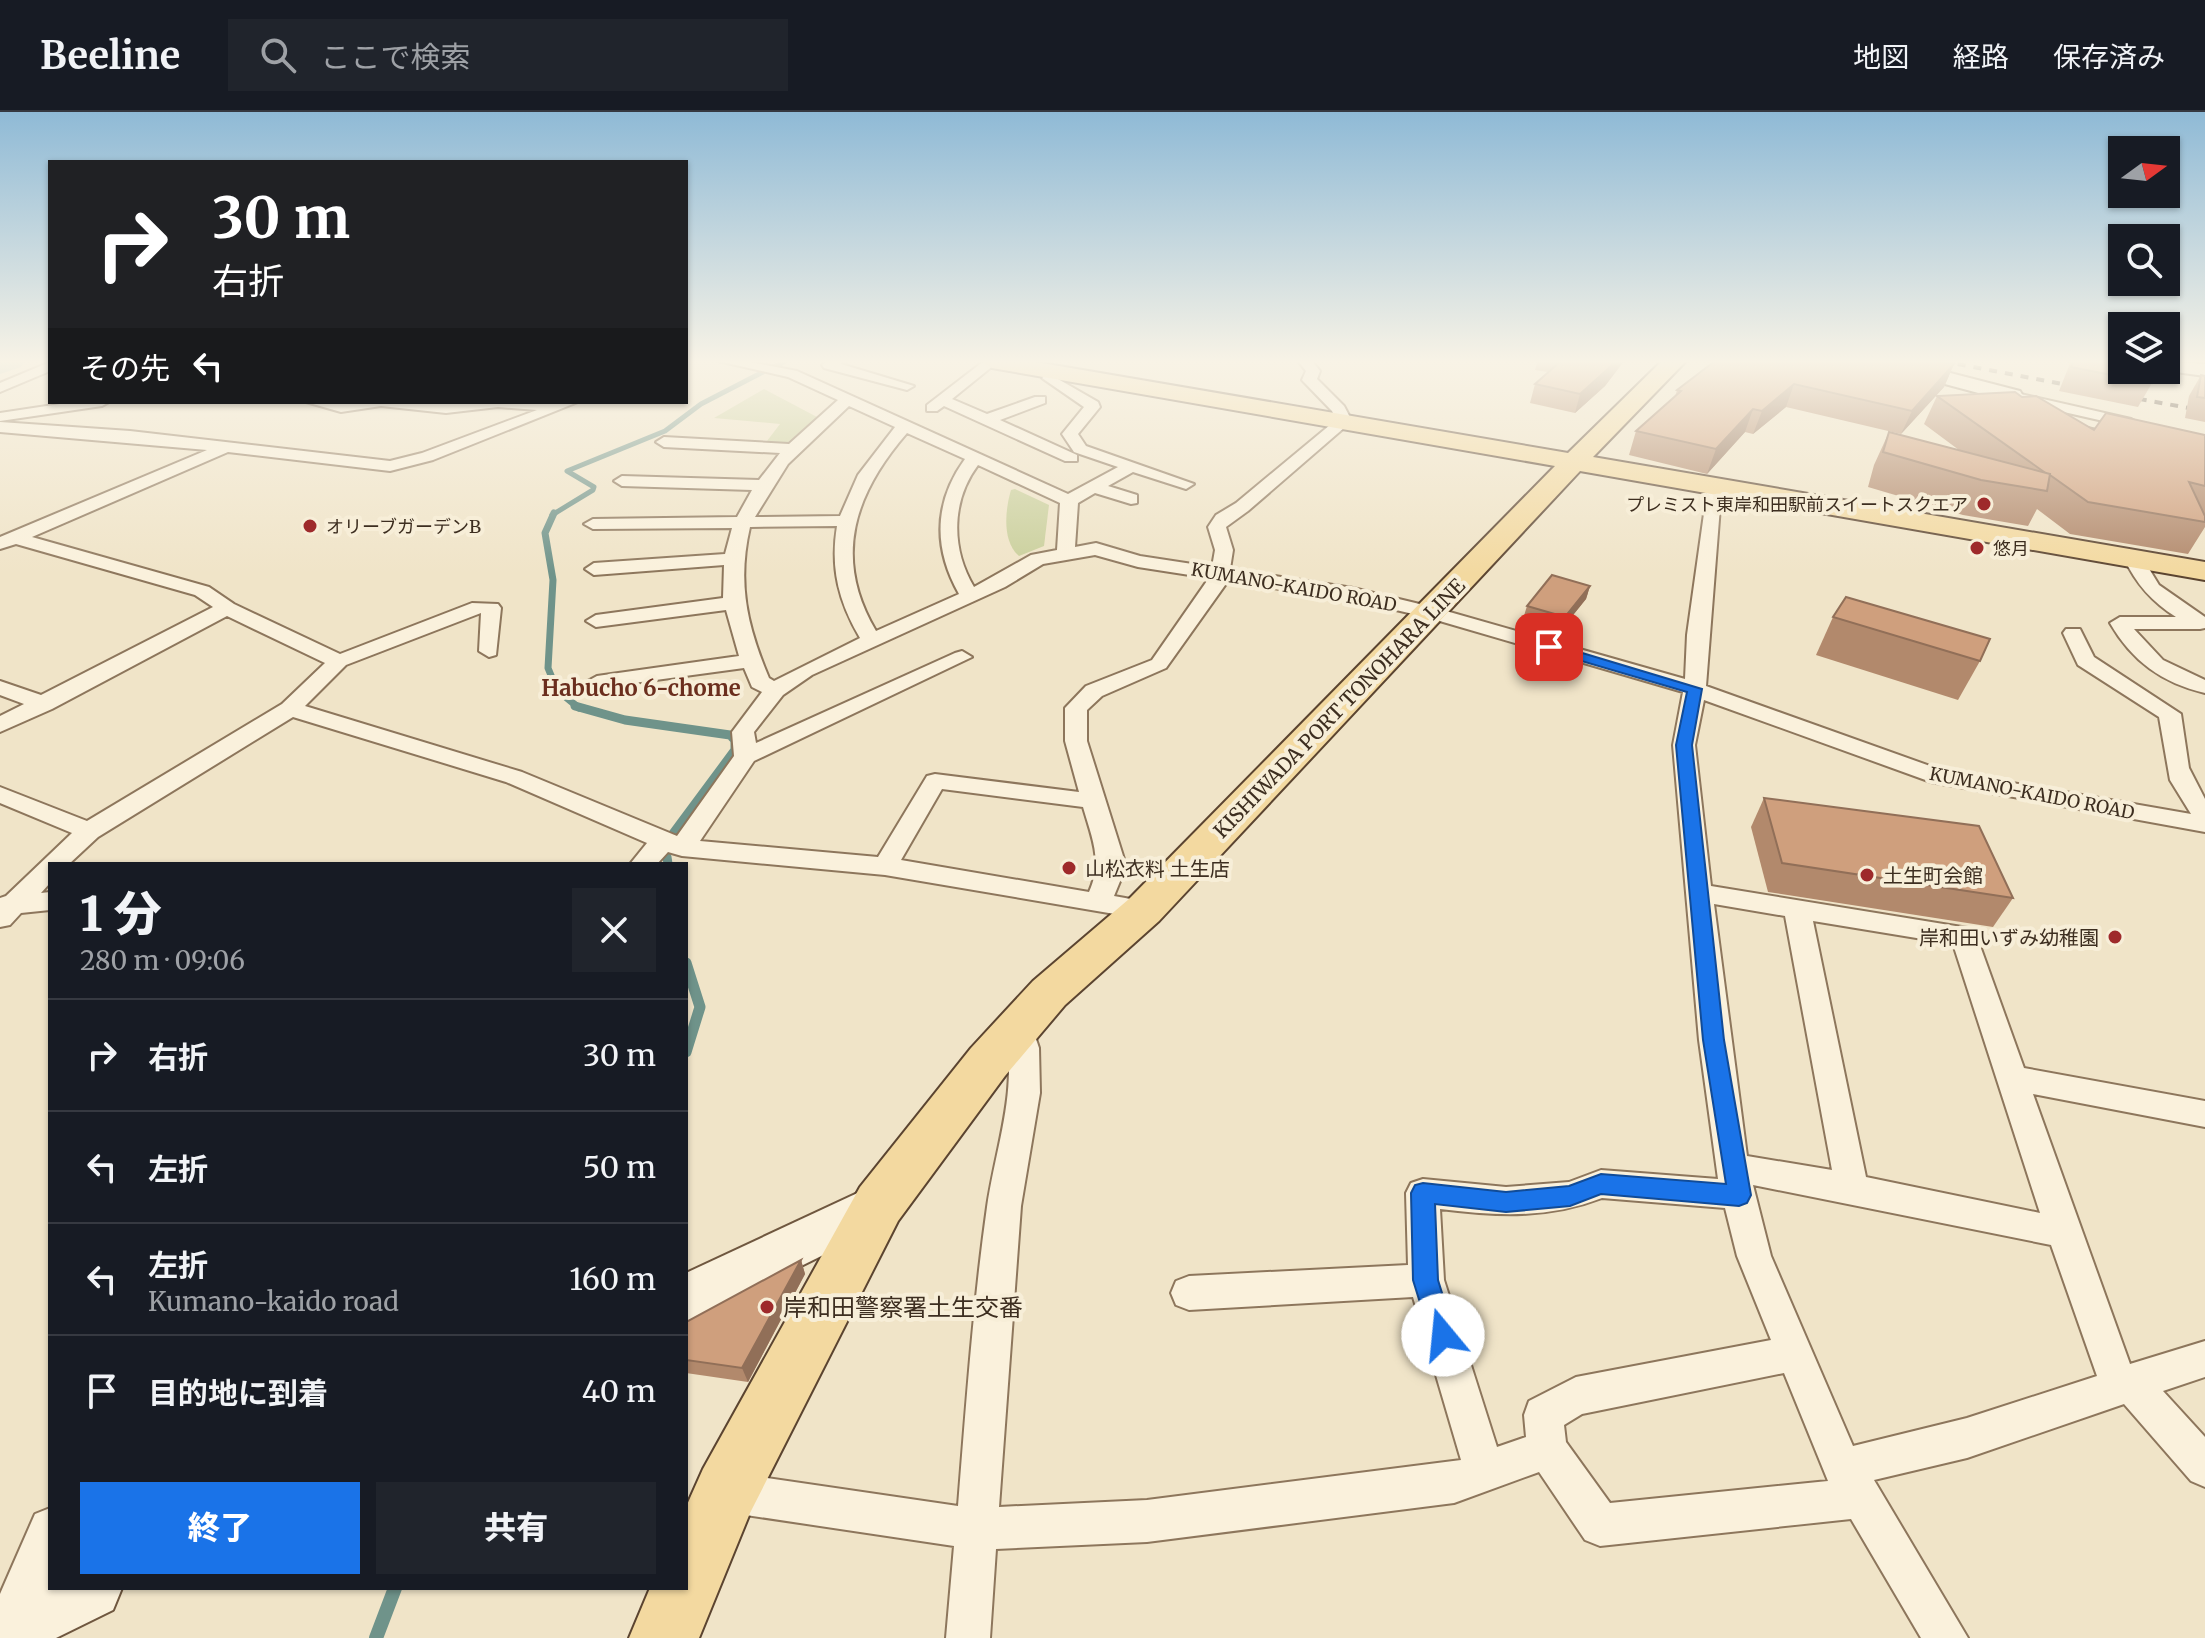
<!DOCTYPE html>
<html lang="ja">
<meta charset="utf-8">
<style>
body{margin:0;font-family:Merriweather,"Noto Sans JP",serif;background:#20242c;color:#f1f3f6;height:100vh;display:flex;flex-direction:column;font-size:30px;white-space:nowrap}
*{box-sizing:border-box;margin:0}
p{font-size:26px;color:#9ea1a6}
.icon{flex:none;width:44px;height:44px;fill:none;stroke:currentColor;stroke-width:2;stroke-linecap:round;stroke-linejoin:round}
.map{position:relative;flex:1;overflow:hidden}
.side{position:absolute;left:48px;top:750px;width:640px;height:728px;display:flex;flex-direction:column;background:#171b24;border-radius:0px;box-shadow:0 2px 6px #0004}
.side>*{flex:none}
.top-card{position:absolute;left:48px;top:48px;width:640px;height:244px;border-radius:0px;box-shadow:0 2px 6px #0004;background:#202124;color:#fff;overflow:hidden}
.needle{width:52px;rotate:75deg}
.buttons{position:absolute;left:2108px;top:24px;display:grid;gap:16px}
.buttons a{display:grid;place-items:center;width:72px;height:72px;border-radius:0px;background:#171b24;box-shadow:0 2px 6px #0004;font-size:40px}
.pin{position:absolute;display:grid;place-items:center;width:68px;height:68px;color:#fff;margin:-34px;border-radius:16px;box-shadow:0 4px 12px #0006}
.me{position:absolute;width:88px;margin:-44px;rotate:343deg;stroke-linejoin:round;filter:drop-shadow(0 0 6px #0008)}
.turn{display:flex;align-items:center;gap:28px;height:168px;padding:0 32px;font-size:36px}
.turn .icon{width:104px;height:104px;stroke-width:2.5}
.turn b{display:block;font-size:56px;line-height:68px}
.then{display:flex;align-items:center;height:76px;padding:0 32px;background:#0003;gap:16px;font-size:30px}
.round{display:grid;place-items:center;flex:none;width:84px;height:84px;border-radius:0px;background:#20242c}
.head{display:flex;align-items:center;justify-content:space-between;height:136px;padding:0 32px}
h1{font-size:48px;font-weight:800;line-height:60px}
.cta{display:flex;gap:16px;margin-top:auto;padding:16px 32px}
.cta a{flex:1;height:92px;border-radius:0px;background:#1a73e8;color:#fff;font-size:32px;font-weight:800;line-height:92px;text-align:center}
.cta a+a{background:#20242c;color:#f1f3f6}
ul{padding:0;list-style:none}
li{display:flex;align-items:center;gap:24px;height:112px;padding:0 32px;border-top:2px solid #363941}
li div{flex:1}
li b{display:block;font-size:30px}
li em{font-style:normal}
header{display:flex;align-items:center;gap:48px;box-sizing:border-box;height:112px;padding:0 40px;background:#171b24;border-bottom:2px solid #363941}
header strong{font-size:38px}
nav{display:flex;gap:44px;margin-inline-start:auto;font-size:28px}
.search{width:560px;height:72px;background:#20242c;display:flex;align-items:center;gap:20px;box-sizing:border-box;padding:0 28px;border-radius:0px;color:#9ea1a6;font-size:30px}
.map>svg:first-child{display:block}
</style>
<header>
<strong>Beeline</strong>
<div class="search"><svg class="icon" aria-label="search" viewBox="0 0 24 24"><circle cx="10" cy="10" r="6"/><path d="M15 15l6 6"/></svg>ここで検索</div>
<nav><a>地図</a><a>経路</a><a>保存済み</a></nav>
</header>
<div class="map">
<svg width="2205" height="1526" viewBox="0 0 2205 1526">
<rect width="100%" height="100%" fill="#f0e4c8"/>
<g fill="#c9cf9b">
<polygon points="764,277 817,305 786,332 769,334 771,331 767,329 780,312 714,306"/>
<path d="M 1015,377 L 1049,393 L 1044,434 L 1019,444 C 1002,430 1005,398 1011,378 Z"/>
</g>
<g fill="none" stroke-linecap="round" stroke-linejoin="round">
<g stroke="#6f938a" stroke-width="5">
<polyline points="775,255 785,249"/>
<polyline points="552,403 593,378 594,375 567,359 665,319 701,292 763,260"/>
</g>
<polyline stroke="#6f938a" stroke-width="7" points="554,401 545,421 553,468 548,556 557,578 579,596"/>
<g stroke="#6f938a" stroke-width="9">
<polyline points="575,594 625,608 730,623 735,628 735,638 672,723"/>
<polyline points="667,745 668,752"/>
</g>
<polyline stroke="#6f938a" stroke-width="11" points="686,851 700,895 686,940"/>
<polyline stroke="#6f938a" stroke-width="14" points="376,1526 395,1476"/>
<polygon fill="#a9c4bc" fill-rule="evenodd" points="0,249 25,249 21,255 0,262"/>
<defs>
<g id="street">
<path d="M 718,249 L 745,249 L 797,259 L 1068,382 L 1118,355 L 1074,340 L 1062,322 L 1084,295 L 1042,266 L 1053,257 L 1063,257 L 1065,260 L 1058,267 L 1098,290 L 1100,295 L 1078,322 L 1086,334 L 1194,372 L 1186,377 L 1133,360 L 1108,374 L 1137,383 L 1137,391 L 1131,392 L 1095,381 L 1078,391 L 1075,435 L 1096,431 L 1140,444 L 1212,455 L 1215,438 L 1208,415 L 1216,403 L 1236,391 L 1336,308 L 1332,299 L 1302,268 L 1306,259 L 1298,249 L 1312,249 L 1320,259 L 1317,267 L 1344,294 L 1352,309 L 1248,399 L 1226,415 L 1233,438 L 1230,457 L 1353,476 L 1432,495 L 1685,567 L 1687,523 L 1708,373 L 1716,368 L 1722,369 L 1706,574 L 1944,659 L 2191,702 L 2170,668 L 2159,605 L 2078,553 L 2063,521 L 2066,517 L 2080,517 L 2094,545 L 2181,602 L 2189,656 L 2205,687 L 2205,720 L 1931,670 L 1704,588 L 1695,633 L 1711,774 L 1974,817 L 2024,956 L 2205,989 L 2205,1015 L 2033,982 L 2130,1252 L 2205,1229 L 2205,1265 L 2163,1279 L 2205,1325 L 2205,1375 L 2191,1369 L 2124,1292 L 1967,1346 L 1874,1368 L 1968,1526 L 1921,1526 L 1851,1407 L 1600,1434 L 1585,1428 L 1539,1360 L 1454,1391 L 1147,1430 L 996,1437 L 990,1526 L 946,1526 L 954,1434 L 726,1400 L 712,1394 L 706,1380 L 712,1366 L 726,1360 L 958,1394 C 966,1294 973,1194 987,1095 C 996,1033 1019,977 1004,914 L 1009,906 L 1019,903 L 1029,906 L 1039,936 L 1040,981 L 1021,1094 L 999,1395 L 1147,1388 L 1461,1348 L 1413,1185 L 1189,1198 L 1176,1193 L 1171,1181 L 1176,1169 L 1189,1164 L 1408,1153 L 1406,1081 L 1411,1071 L 1423,1067 L 1506,1075 L 1569,1070 L 1601,1058 L 1718,1067 L 1699,928 L 1673,633 L 1683,580 L 1426,505 L 1353,488 L 1228,469 L 1166,556 L 1102,584 L 1087,598 L 1087,629 L 1124,747 L 1123,762 L 1114,784 L 1153,791 L 1157,798 L 1153,805 L 1144,807 L 885,763 L 682,744 L 668,740 L 657,752 L 630,752 L 647,731 L 506,670 L 293,605 L 98,725 L 69,752 L 50,752 L 50,771 L 41,781 L 50,780 L 50,798 L 21,801 L 10,813 L 0,815 L 0,786 L 6,784 L 72,721 L 0,691 L 0,675 L 87,709 L 282,592 L 325,551 L 227,504 L 52,597 L 0,620 L 0,604 L 24,592 L 0,583 L 0,569 L 41,583 L 213,495 L 195,483 L 16,432 L 0,437 L 0,425 L 207,338 L 0,320 L 0,310 L 130,319 L 390,349 L 422,341 L 537,298 L 498,295 L 446,301 L 381,294 L 341,300 L 306,290 L 578,290 L 433,348 L 390,359 L 228,340 L 32,425 L 209,475 L 234,492 L 340,542 L 472,491 L 498,492 L 501,496 L 496,543 L 489,545 L 479,539 L 481,501 L 346,553 L 305,594 L 522,660 L 677,724 L 734,644 L 732,620 L 762,580 L 752,575 L 744,556 L 597,576 L 586,570 L 597,564 L 739,544 L 726,498 L 596,515 L 586,509 L 596,503 L 723,486 L 724,453 L 594,463 L 585,457 L 594,451 L 725,442 L 732,416 L 593,417 L 584,412 L 593,407 L 737,405 L 752,378 L 622,374 L 614,369 L 622,364 L 759,368 L 780,341 L 664,335 L 656,330 L 664,325 L 789,332 L 838,288 L 788,265 ZM 849,294 L 895,315 L 858,363 L 840,404 L 755,405 L 788,352 ZM 907,321 L 965,347 C 934,390 933,436 959,482 L 876,519 C 832,445 855,381 907,321 ZM 978,353 L 1060,391 L 1057,438 L 1031,443 L 974,475 C 951,437 951,389 978,353 ZM 837,414 C 830,457 839,490 860,526 L 774,569 L 769,566 C 747,514 737,471 750,415 ZM 1095,443 L 1138,455 L 1209,466 L 1152,548 L 1086,574 L 1065,596 L 1065,629 L 1079,680 L 935,662 L 927,664 L 878,745 L 700,729 L 754,649 L 972,545 L 962,539 L 955,541 L 756,631 L 754,620 L 783,583 L 812,563 L 1005,475 L 1043,452 ZM 942,677 L 1083,695 C 1092,726 1103,749 1089,780 L 901,748 ZM 1714,792 L 1785,804 L 1832,1058 L 1747,1044 ZM 1813,809 L 1953,832 L 2040,1101 L 1866,1065 ZM 1753,1073 L 2051,1133 L 2097,1264 L 1967,1306 L 1853,1334 L 1771,1144 ZM 1602,1086 L 1725,1096 L 1737,1144 L 1771,1228 L 1576,1265 L 1529,1289 L 1524,1303 L 1526,1325 L 1497,1335 L 1444,1168 L 1440,1097 C 1497,1104 1548,1107 1602,1086 ZM 1784,1261 L 1828,1369 L 1610,1391 L 1566,1330 L 1564,1313 L 1582,1302 Z"/>
<polygon points="826,249 843,249 841,252 914,274 907,278 824,256 822,253"/>
<polygon points="984,249 999,249 952,287 987,302 1035,285 1045,285 1045,291 1000,308 1077,343 1077,349 1065,349 944,294 937,299 927,299 927,293"/>
<polygon points="50,250 50,259 0,280 0,271"/>
<path d="M 2012,280 L 2131,307 L 2161,324 L 2148,333 L 2128,335 L 2015,308 L 1996,293 ZM 2015,289 L 2121,313 L 2141,324 L 2128,325 L 2025,302 L 2012,292 Z"/>
<polygon points="73,290 109,290 102,294 0,309 0,301"/>
<path d="M 2133,440 L 2140,442 L 2159,473 L 2205,505 L 2205,516 L 2200,517 L 2134,517 L 2163,548 L 2205,568 L 2205,581 C 2162,571 2132,549 2110,511 L 2120,505 L 2176,505 C 2152,490 2136,472 2124,446 Z"/>
<polygon points="50,1396 50,1466 25,1526 0,1526 0,1482 35,1402"/>
</g>
<g id="secondary">
<polygon points="1871,249 1904,249 2020,279 2023,284 2012,290 1874,253"/>
<polygon points="2166,249 2205,252 2205,264 2161,258 2166,258"/>
<polygon points="879,1071 896,1077 904,1092 896,1107 686,1211 686,1161"/>
<polygon points="50,1463 50,1476 122,1476 113,1498 56,1526 0,1526 0,1487"/>
</g>
<polygon id="primary" points="981,249 1030,249 1568,341 1662,249 1686,249 1593,345 2205,450 2205,468 1580,359 1159,809 1065,893 1005,964 898,1109 750,1401 699,1526 629,1526 650,1476 686,1476 686,1395 703,1357 860,1075 971,936 1033,869 1129,787 1555,354 992,256"/>
</defs>
<use href="#street" stroke="#8d765c" stroke-width="4"/>
<use href="#secondary" stroke="#6f573f" stroke-width="4"/>
<use href="#primary" stroke="#5b4430" stroke-width="4"/>
<use href="#street" fill="#faf1dc" fill-rule="evenodd"/>
<use href="#secondary" fill="#faf1dc" fill-rule="evenodd"/>
<use href="#primary" fill="#f3d9a0" fill-rule="evenodd"/>
<g stroke="#3d2e20" stroke-width="4" stroke-dasharray="8 8" stroke-linecap="butt">
<polyline points="1942,249 2083,276"/>
<polyline points="2123,284 2205,299"/>
</g>
</g>
<g fill="#b2896c">
<polygon points="1538,249 1624,249 1605,274 1575,301 1530,291 1535,272 1548,260 1535,258"/>
<polygon points="2071,249 2122,249 2152,271 2138,295 2059,279"/>
<polygon points="1954,252 1944,275 1901,322 1786,295 1753,322 1745,320 1707,362 1629,343 1636,319 1675,285 1677,278"/>
<polygon points="2201,263 2205,264 2205,310 2185,306 2189,284"/>
<polygon points="1937,284 2094,318 2205,323 2205,415 2188,442 2070,422 2037,397 2028,414 1963,403 1868,375 1874,353 1889,320 1959,338 1924,312"/>
<polygon points="1590,474 1586,487 1561,518 1523,507 1527,494"/>
<polygon points="1833,505 1980,549 1958,588 1816,543"/>
<polygon points="1764,686 2013,786 1993,815 1768,780 1751,715"/>
<polygon points="801,1148 805,1162 748,1270 686,1261 686,1210"/>
</g>
<g fill="#916f58">
<polygon points="1615,249 1624,249 1605,274 1575,301 1580,282"/>
<polygon points="1954,252 1944,275 1901,322 1912,299"/>
<polygon points="1794,272 1786,295 1753,322 1762,299"/>
<polygon points="1753,297 1745,320 1707,362 1716,337"/>
<polygon points="1590,474 1586,487 1561,518 1565,505"/>
<polygon points="801,1148 805,1162 748,1270 742,1256"/>
</g>
<g fill="#cf9f7d" stroke="#916f58" stroke-width="2">
<polygon points="1561,249 1615,249 1610,255 1580,282 1535,272"/>
<polygon points="1715,249 1939,249 1954,252 1912,299 1794,272 1762,299 1753,297 1716,337 1636,319 1681,279 1677,278"/>
<polygon points="2074,249 2122,249 2122,258 2155,258 2152,271 2071,255"/>
<polygon points="2201,263 2205,264 2205,286 2197,285"/>
<polygon points="2015,280 2022,285 2036,284 2094,318 2106,301 2205,323 2205,374 2189,370 2205,404 2205,410 2088,390 2050,363 2050,362 2047,362 1937,284"/>
<polygon points="1889,320 2050,362 2047,379 1981,368 1883,340"/>
<polygon points="1552,463 1590,474 1565,505 1527,494"/>
<polygon points="1846,485 1990,527 1980,549 1833,505"/>
<polygon points="1764,686 1979,714 2013,786 1782,751"/>
<polygon points="801,1148 742,1256 686,1248 686,1210"/>
</g>
<linearGradient id="sky" x2="0" y2="1"><stop stop-color="#8fbad6"/><stop offset="0.54" stop-color="#f8f3e6"/><stop offset="1" stop-color="#f8f3e6" stop-opacity="0"/></linearGradient>
<rect width="2205" height="462" fill="url(#sky)"/>
<polygon fill="#1a73e8" stroke="#114b97" stroke-width="2" points="1549,531 1702,577 1692,633 1724,928 1751,1083 1747,1091 1739,1094 1601,1082 1570,1094 1506,1100 1435,1092 1438,1168 1455,1223 1452,1231 1443,1235 1433,1231 1430,1223 1413,1168 1411,1081 1415,1073 1423,1071 1506,1080 1569,1074 1601,1062 1726,1072 1703,928 1676,633 1687,580 1544,538 1542,535"/>
<g fill="#9e2a2b" stroke="#f7eed8" stroke-width="3">
<circle cx="1984" cy="392" r="8"/>
<circle cx="310" cy="414" r="8"/>
<circle cx="1977" cy="436" r="8"/>
<circle cx="1069" cy="756" r="8"/>
<circle cx="1867" cy="763" r="8"/>
<circle cx="2115" cy="825" r="8"/>
<circle cx="767" cy="1195" r="8"/>
</g>
<g text-anchor="middle" dominant-baseline="central" stroke-width="8" stroke-linejoin="round" paint-order="stroke">
<g font-size="18" fill="#3d2e20" stroke="#f7eed8" text-anchor="start">
<text x="1968" y="392" text-anchor="end">プレミスト東岸和田駅前スイートスクエア</text>
<text x="326" y="414">オリーブガーデンB</text>
<text x="1993" y="436">悠月</text>
</g>
<g font-size="18" fill="#3d2e20" stroke="#f7eed8">
<text transform="translate(1294 475) rotate(10)">KUMANO-KAIDO ROAD</text>
<text transform="translate(2032 681) rotate(11)">KUMANO-KAIDO ROAD</text>
</g>
<g font-size="20" fill="#3d2e20" stroke="#f7eed8">
<text transform="translate(1339 596) rotate(-46)">KISHIWADA PORT TONOHARA LINE</text>
</g>
<g font-size="20" fill="#3d2e20" stroke="#f7eed8" text-anchor="start">
<text x="1085" y="756">山松衣料 土生店</text>
<text x="1883" y="763">土生町会館</text>
<text x="2099" y="825" text-anchor="end">岸和田いずみ幼稚園</text>
</g>
<g font-size="22" font-weight="bold" fill="#6b2e1e" stroke="#f7eed8">
<text x="641" y="576">Habucho 6-chome</text>
</g>
<g font-size="24" fill="#3d2e20" stroke="#f7eed8" text-anchor="start">
<text x="783" y="1195">岸和田警察署土生交番</text>
</g>
</g>
</svg>
<div class="buttons">
<a><svg class="needle" viewBox="-14 -14 28 28"><path d="M0-13l5 13h-10z" fill="#e53935"/><path d="M0 13l5-13h-10z" fill="#9ea1a6"/></svg></a>
<a><svg class="icon" aria-label="search" viewBox="0 0 24 24"><circle cx="10" cy="10" r="6"/><path d="M15 15l6 6"/></svg></a>
<a><svg class="icon" aria-label="layers" viewBox="0 0 24 24"><path d="M12 4l9 5-9 5-9-5zM3 14l9 5 9-5"/></svg></a>
</div>
<div class="pin" style="left:1549px;top:535px;background:#d93025"><svg class="icon" aria-label="arrive" viewBox="0 0 24 24"><path d="M6 21V4h12l-3 4 3 4H6"/></svg></div>
<svg class="me" style="left:1443px;top:1223px" viewBox="-20 -20 40 40"><circle r="19" fill="#fff"/><path d="M0-13L10 11 0 6-10 11z" fill="#1a73e8"/></svg>
<div class="top-card">
<div class="turn"><svg class="icon" aria-label="right" viewBox="0 0 24 24"><path d="M7 20v-9h11M14 6l5 5-5 5"/></svg><div><b>30 m</b>右折</div></div>
<div class="then">その先<svg class="icon" aria-label="left" viewBox="0 0 24 24"><path d="M17 20v-9H6M10 6l-5 5 5 5"/></svg></div>
</div>
<section class="side">
<div class="head"><div><h1>1 分</h1><p>280 m · 09:06</p></div><a class="round"><svg class="icon" aria-label="close" viewBox="0 0 24 24"><path d="M6 6l12 12M18 6L6 18"/></svg></a></div>
<ul>
<li><svg class="icon" aria-label="right" viewBox="0 0 24 24"><path d="M7 20v-9h11M14 6l5 5-5 5"/></svg><div><b>右折</b></div><em>30 m</em></li>
<li><svg class="icon" aria-label="left" viewBox="0 0 24 24"><path d="M17 20v-9H6M10 6l-5 5 5 5"/></svg><div><b>左折</b></div><em>50 m</em></li>
<li><svg class="icon" aria-label="left" viewBox="0 0 24 24"><path d="M17 20v-9H6M10 6l-5 5 5 5"/></svg><div><b>左折</b><p>Kumano-kaido road</p></div><em>160 m</em></li>
<li><svg class="icon" aria-label="arrive" viewBox="0 0 24 24"><path d="M6 21V4h12l-3 4 3 4H6"/></svg><div><b>目的地に到着</b></div><em>40 m</em></li>
</ul>
<div class="cta"><a>終了</a><a>共有</a></div>
</section>
</div>
